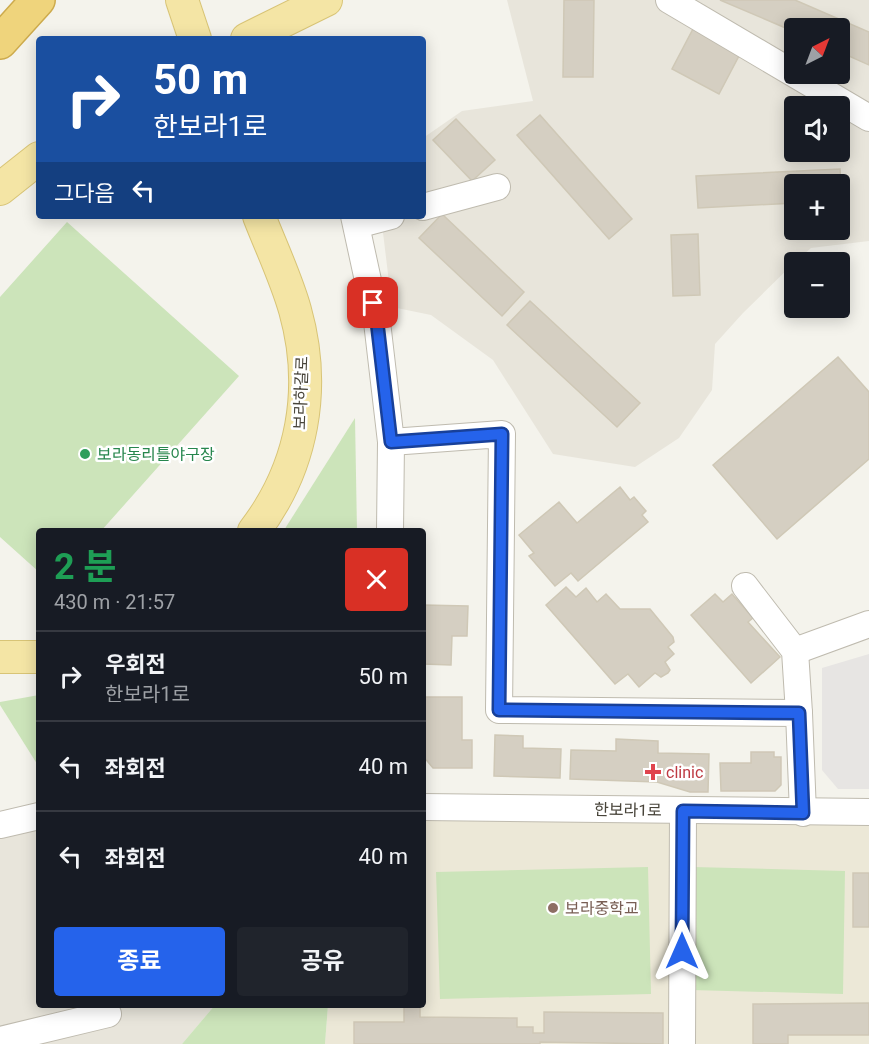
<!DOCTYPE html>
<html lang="ko">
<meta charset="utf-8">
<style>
body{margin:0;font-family:Roboto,"Noto Sans KR",sans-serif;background:#20242c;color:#f1f3f6;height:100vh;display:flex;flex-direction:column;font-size:22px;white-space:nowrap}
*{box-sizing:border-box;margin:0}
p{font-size:20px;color:#9ea1a6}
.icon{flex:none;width:33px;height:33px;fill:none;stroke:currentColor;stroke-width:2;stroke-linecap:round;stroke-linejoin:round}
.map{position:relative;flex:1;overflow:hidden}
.details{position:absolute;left:36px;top:528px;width:390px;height:480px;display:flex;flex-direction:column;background:#171b24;border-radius:6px;box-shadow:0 3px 15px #0003}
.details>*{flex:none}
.banner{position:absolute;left:36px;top:36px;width:390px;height:183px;border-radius:6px;box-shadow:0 3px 15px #0003;background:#1a4fa0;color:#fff;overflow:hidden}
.needle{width:39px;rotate:42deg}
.fabs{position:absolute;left:784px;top:18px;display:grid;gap:12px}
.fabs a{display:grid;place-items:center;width:66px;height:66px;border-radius:6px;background:#171b24;box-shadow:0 3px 15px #0003;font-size:30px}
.pin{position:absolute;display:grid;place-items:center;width:51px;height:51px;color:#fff;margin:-26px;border-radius:12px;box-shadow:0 3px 9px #0006}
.me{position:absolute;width:66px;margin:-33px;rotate:0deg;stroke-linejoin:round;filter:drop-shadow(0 0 4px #0008)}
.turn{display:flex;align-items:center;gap:21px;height:126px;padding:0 18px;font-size:27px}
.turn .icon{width:78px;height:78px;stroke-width:2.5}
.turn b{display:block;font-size:42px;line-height:51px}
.then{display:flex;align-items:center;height:57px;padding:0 18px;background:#0003;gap:12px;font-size:22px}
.round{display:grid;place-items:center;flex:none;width:63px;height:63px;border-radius:6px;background:#20242c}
.headline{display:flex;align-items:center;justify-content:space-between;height:102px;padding:0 18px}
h1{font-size:36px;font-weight:700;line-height:45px;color:#1e9e55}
.primary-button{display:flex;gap:12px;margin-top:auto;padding:12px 18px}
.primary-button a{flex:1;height:69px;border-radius:6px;background:#2563eb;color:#fff;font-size:24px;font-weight:700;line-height:69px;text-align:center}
.primary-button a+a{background:#20242c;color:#f1f3f6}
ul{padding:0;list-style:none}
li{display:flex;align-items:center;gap:18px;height:90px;padding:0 18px;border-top:2px solid #363941}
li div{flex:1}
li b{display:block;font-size:22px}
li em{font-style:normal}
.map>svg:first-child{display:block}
</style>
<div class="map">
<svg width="869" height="1044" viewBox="0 0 869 1044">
<rect width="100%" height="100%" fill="#f4f3ec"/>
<g fill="#e8e5db" fill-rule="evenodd">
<path d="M 507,0 L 869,0 L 869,241 L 811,248 L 795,262 L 743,313 L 715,344 L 712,390 L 679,438 L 635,467 L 553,454 L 493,360 L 431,315 L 392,307 L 381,216 L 423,216 L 423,138 L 462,111 L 533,101 ZM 795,28 L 840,28 L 840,74 L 795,74 ZM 795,106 L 840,106 L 840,152 L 795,152 ZM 795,184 L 840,184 L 840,230 L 795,230 Z"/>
<polygon points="39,816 39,1005 215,1005 182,1044 0,1044 0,825"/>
</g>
<polygon fill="#ece8d7" points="423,807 869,812 869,1044 325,1044 328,1005 423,1005"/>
<g fill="#cce4ba">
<polygon points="67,222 239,376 101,531 39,531 39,572 0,537 0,297"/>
<polygon points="355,418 357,531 284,531 286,527"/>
<polygon points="39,695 39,767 0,705 0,702"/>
<polygon points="648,867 651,994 440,999 436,872"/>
<polygon points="693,867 845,871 843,994 691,990"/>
<polygon points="215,1005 328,1005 325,1044 182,1044"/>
</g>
<polygon fill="#e7e5e3" points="869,654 869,789 838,789 822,770 822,668"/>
<g fill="#d5cfc2" stroke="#cfc8b6" stroke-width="1.5">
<polygon points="564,0 594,0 593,77 563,77"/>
<polygon points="720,0 795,0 869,32 869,65 840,52 840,28 795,28 795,32"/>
<polygon points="694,27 741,52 719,94 672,69"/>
<polygon points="540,115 632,219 609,239 517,135"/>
<polygon points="456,119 495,160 472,181 433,140"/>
<polygon points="840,169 842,201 840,201 840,184 795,184 795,203 698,208 696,176"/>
<polygon points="442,214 524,292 502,316 419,238"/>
<polygon points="698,234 700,295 673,296 671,235"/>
<polygon points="530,301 640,403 617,427 507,325"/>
<polygon points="838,357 869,392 869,459 777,539 713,465"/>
<polygon points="620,487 630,500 634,497 646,511 642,515 648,522 578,581 571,573 555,586 529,556 534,553 519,535 559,502 577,523"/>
<polygon points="566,587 576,597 586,588 597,602 606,594 620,609 650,609 673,637 674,642 668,647 674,654 665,662 670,670 668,673 661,677 655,673 639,687 628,674 615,684 546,605"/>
<polygon points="715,594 723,602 732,594 753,618 748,622 780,657 751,683 691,615"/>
<polygon points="423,605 468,606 467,636 452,636 451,665 423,664"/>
<polygon points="423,697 462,697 462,740 472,740 472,768 433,768 423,756"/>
<polygon points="495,735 523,736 523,748 561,749 560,778 494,776"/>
<polygon points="616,739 658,741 658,753 709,754 708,792 690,792 657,782 570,779 571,750 616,751"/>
<polygon points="751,752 774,752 774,757 781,757 781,785 775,791 721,791 720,763 751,763"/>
<rect x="853" y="873" width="16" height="54"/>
<polygon points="869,1003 869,1035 788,1035 788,1044 753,1044 753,1004"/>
<polygon points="404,1005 420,1005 420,1017 517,1018 517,1027 533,1027 533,1033 544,1033 544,1012 663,1013 663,1044 540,1042 540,1044 354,1044 354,1022 404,1022"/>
</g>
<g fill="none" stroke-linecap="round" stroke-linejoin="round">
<defs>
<g id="minor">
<polyline points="669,0 869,118"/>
<polyline points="423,207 497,187"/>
<polyline points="354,216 377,322 391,442 390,531"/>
<polyline points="357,225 391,216"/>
<polyline points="391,442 502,434 499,710 799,713 803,813"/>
<polyline points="745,586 795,651 799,713"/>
<polyline points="795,651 869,624"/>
<polyline points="423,807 869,812"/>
<polyline points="0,825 39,816"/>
<polyline points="0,1040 108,1014"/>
<polyline points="682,1044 683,811"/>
</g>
<g id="major">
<polyline points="182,0 195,39"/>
<polyline points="247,39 326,0"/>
<polyline points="0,189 39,158"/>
<path d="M 254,531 C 303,467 317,388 295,310 C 286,278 271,247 259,216"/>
<polyline points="0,657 39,657"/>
</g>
<polyline id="highway" points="0,42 38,0"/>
</defs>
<use href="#minor" stroke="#bfbbaf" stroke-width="28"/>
<use href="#major" stroke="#d8c476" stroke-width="34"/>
<use href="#highway" stroke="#cdab4d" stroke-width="36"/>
<use href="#minor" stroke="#fff" stroke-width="26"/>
<use href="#major" stroke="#f4e5a5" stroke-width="32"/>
<use href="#highway" stroke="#efd47c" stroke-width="33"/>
</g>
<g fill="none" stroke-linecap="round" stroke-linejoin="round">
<defs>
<polyline id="route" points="373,303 377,322 391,442 502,434 499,710 799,713 803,813 683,811 682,951"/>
</defs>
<use href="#route" stroke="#184099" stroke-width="15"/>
<use href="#route" stroke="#2563eb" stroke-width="10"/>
</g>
<circle fill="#2e9e5b" stroke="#fff" stroke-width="2" cx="85" cy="454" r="6"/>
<path fill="#e0444e" stroke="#fff" stroke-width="2" d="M650 763h6v6h6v6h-6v6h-6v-6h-6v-6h6z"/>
<circle fill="#8d6e63" stroke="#fff" stroke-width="2" cx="553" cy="908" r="6"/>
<g text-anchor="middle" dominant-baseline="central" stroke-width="5" stroke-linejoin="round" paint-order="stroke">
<g font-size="16" fill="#48443a" stroke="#fff">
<text transform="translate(301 393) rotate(-88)">보라하갈로</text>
<text transform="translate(628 810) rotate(1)">한보라1로</text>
</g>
<g font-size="16" fill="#27864d" stroke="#fff" text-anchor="start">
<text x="97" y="454">보라동리틀야구장</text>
</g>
<g font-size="16" fill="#be3a42" stroke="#fff" text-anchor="start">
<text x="666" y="772">clinic</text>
</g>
<g font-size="16" fill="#785e54" stroke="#fff" text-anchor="start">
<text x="565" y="908">보라중학교</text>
</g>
</g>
</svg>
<div class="fabs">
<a><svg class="needle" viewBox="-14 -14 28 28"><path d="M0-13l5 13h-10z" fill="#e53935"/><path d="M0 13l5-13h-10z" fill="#9ea1a6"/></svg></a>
<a><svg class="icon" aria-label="sound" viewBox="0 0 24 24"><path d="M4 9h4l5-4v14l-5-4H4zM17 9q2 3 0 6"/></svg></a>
<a>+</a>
<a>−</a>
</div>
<div class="pin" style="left:373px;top:303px;background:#d93025"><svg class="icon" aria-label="arrive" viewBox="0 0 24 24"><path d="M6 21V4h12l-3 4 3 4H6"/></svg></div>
<svg class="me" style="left:682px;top:951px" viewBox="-20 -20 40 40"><path d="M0-17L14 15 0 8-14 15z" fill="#2563eb" stroke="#fff" stroke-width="4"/></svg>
<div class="banner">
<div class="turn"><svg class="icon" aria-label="right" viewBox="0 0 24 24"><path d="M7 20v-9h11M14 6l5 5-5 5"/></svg><div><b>50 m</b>한보라1로</div></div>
<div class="then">그다음<svg class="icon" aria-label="left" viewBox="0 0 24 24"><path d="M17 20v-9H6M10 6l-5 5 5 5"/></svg></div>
</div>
<section class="details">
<div class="headline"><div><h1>2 분</h1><p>430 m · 21:57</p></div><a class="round" style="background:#d93025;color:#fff"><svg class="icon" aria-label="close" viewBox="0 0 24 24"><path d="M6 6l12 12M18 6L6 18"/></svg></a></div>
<ul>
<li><svg class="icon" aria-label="right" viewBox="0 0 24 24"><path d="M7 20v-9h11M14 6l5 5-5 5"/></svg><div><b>우회전</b><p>한보라1로</p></div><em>50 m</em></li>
<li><svg class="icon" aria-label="left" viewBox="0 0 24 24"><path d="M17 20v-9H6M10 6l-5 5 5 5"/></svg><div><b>좌회전</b></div><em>40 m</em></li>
<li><svg class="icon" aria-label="left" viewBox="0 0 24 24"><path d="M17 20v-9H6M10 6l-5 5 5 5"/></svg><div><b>좌회전</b></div><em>40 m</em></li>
</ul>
<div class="primary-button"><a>종료</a><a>공유</a></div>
</section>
</div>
